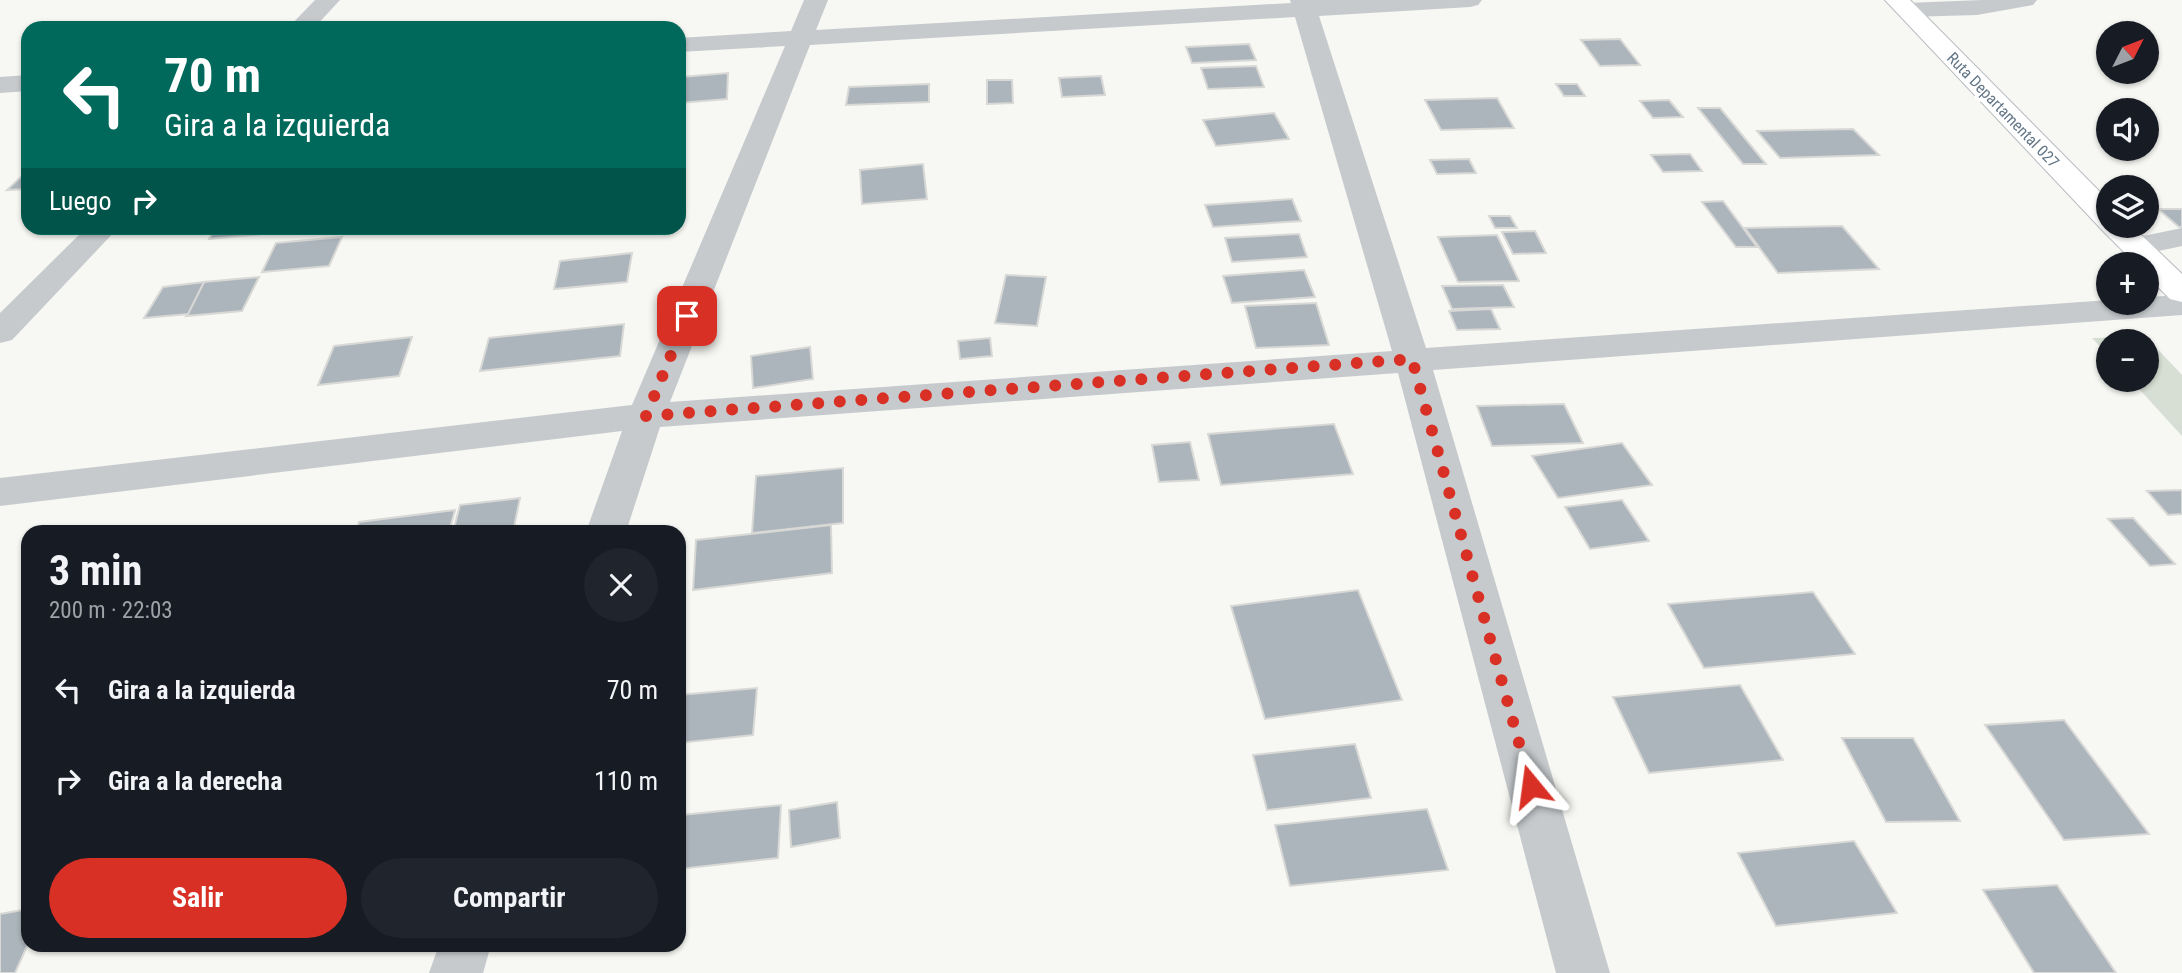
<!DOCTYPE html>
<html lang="es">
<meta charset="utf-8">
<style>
body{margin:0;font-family:"Roboto Condensed",sans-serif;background:#20242c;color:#f1f3f6;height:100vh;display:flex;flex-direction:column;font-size:26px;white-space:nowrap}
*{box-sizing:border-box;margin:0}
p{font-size:23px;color:#9ea1a6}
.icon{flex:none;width:38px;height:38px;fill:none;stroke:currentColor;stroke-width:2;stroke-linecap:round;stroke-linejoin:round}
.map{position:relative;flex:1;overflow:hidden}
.panel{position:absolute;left:21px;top:525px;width:665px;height:427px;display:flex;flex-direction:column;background:#171b24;border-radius:21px;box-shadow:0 2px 5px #0004}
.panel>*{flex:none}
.banner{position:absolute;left:21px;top:21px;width:665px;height:214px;border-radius:21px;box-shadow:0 2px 5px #0004;background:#00695c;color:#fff;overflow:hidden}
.needle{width:46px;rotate:48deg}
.fabs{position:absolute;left:2096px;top:21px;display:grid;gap:14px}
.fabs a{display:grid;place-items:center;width:63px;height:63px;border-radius:50%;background:#171b24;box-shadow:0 2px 5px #0004;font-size:35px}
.pin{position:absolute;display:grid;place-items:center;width:60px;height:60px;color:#fff;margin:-30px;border-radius:14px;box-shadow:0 4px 10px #0006}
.me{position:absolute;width:77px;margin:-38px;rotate:344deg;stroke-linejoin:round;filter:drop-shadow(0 0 5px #0008)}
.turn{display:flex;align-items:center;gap:24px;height:147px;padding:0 28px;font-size:32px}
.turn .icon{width:91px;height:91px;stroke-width:2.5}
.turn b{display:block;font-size:49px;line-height:60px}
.then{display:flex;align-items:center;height:66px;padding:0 28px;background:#0003;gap:14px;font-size:26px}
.round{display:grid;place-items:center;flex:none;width:74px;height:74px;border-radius:37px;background:#20242c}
.overview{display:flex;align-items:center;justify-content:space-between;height:119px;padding:0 28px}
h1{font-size:42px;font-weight:700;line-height:52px}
.button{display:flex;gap:14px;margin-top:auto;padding:14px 28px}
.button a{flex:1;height:80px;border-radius:42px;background:#d93025;color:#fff;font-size:28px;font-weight:700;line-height:80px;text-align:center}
.button a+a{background:#20242c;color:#f1f3f6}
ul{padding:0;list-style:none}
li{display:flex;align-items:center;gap:21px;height:91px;padding:0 28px}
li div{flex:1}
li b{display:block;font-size:26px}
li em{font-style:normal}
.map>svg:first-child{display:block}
</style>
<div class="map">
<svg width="2182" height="973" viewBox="0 0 2182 973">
<rect width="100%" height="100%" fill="#f7f7f3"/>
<polygon fill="#d7dfd4" points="2146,337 2182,375 2182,436 2131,380 2147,380 2147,341 2109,341 2109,356 2092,338"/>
<g fill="#acb5bb" stroke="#d8d8d6" stroke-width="2">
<polygon points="1620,39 1640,65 1600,66 1581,40"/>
<polygon points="1249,44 1256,60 1192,63 1186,47"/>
<polygon points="1256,66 1264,87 1208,89 1201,68"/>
<polygon points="728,73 727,99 679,103 682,77"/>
<polygon points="1101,76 1105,95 1062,97 1059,78"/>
<polygon points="987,80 1012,80 1013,103 987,104"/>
<polygon points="929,84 929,102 846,105 849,87"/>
<polygon points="1556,84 1577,84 1585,96 1564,96"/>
<polygon points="1497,98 1514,128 1441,130 1425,100"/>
<polygon points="1669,100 1683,117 1653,118 1640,101"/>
<polygon points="1698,108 1720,108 1766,164 1743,164"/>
<polygon points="1274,113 1289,139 1216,146 1203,120"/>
<polygon points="1853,129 1879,155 1780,158 1757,131"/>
<polygon points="1690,154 1702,171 1663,172 1651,155"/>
<polygon points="1469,159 1476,173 1437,174 1430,160"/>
<polygon points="923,164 927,199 862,204 860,170"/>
<polygon points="26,172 28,172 28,189 7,190"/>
<polygon points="1292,199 1301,221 1213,227 1205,205"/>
<polygon points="1723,201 1757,247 1736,247 1702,202"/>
<polygon points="2158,209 2182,209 2182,227 2179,227"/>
<polygon points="1489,216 1510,216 1517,228 1495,228"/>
<polygon points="1842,226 1879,269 1778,273 1745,228"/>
<polygon points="215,228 285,228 283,232 209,239"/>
<polygon points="1535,231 1546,253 1513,254 1502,232"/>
<polygon points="1299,234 1307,257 1232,262 1225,238"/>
<polygon points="1497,235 1519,281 1458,282 1438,237"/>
<polygon points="342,237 329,266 262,272 276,243"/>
<polygon points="632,253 627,282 554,289 560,261"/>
<polygon points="1304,270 1315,297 1232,303 1223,276"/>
<polygon points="1006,275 1046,277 1037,326 995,323"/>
<polygon points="259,277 242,311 186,316 204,282"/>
<polygon points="204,282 188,314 144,318 163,287"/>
<polygon points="1503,285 1514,307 1452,309 1442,286"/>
<polygon points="1316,303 1329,345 1256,348 1245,306"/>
<polygon points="1491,309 1500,329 1457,330 1449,311"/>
<polygon points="624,324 620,356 480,371 489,338"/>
<polygon points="412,337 399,376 318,385 334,346"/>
<polygon points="990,338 992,356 960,359 958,341"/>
<polygon points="810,347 813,379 753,388 751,356"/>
<polygon points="1564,404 1583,443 1492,446 1477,406"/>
<polygon points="1334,424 1353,474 1221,485 1208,434"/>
<polygon points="1190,442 1199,480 1159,482 1152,445"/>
<polygon points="1622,443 1652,485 1558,498 1532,456"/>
<polygon points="843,468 843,523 752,533 756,476"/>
<polygon points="2182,490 2182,514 2168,515 2147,491"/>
<polygon points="520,498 513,532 453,532 460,505"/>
<polygon points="1622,500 1649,541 1590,549 1565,507"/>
<polygon points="455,510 449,532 356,532 359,522"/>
<polygon points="2133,518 2175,564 2150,566 2108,519"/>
<polygon points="831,525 832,573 693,590 696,540"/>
<polygon points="1358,590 1402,700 1265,719 1231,606"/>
<polygon points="1813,592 1855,654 1704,668 1668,604"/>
<polygon points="1740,685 1783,760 1649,773 1613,697"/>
<polygon points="757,688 753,735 679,743 679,695"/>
<polygon points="2064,720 2149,834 2064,840 1985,725"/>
<polygon points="1842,738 1913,738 1960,821 1886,822"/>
<polygon points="1355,744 1371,798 1267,810 1253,755"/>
<polygon points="837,802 840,838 791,847 789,810"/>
<polygon points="781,805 778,858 679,869 682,815"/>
<polygon points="1427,809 1448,870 1290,886 1275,825"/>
<polygon points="1854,841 1897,913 1776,926 1738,853"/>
<polygon points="2057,885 2116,973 2034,973 1983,890"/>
<polygon points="28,909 28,944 15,973 0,973 0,914"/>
</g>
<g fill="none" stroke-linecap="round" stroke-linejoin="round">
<defs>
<polygon id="major" points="1885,0 1910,0 2109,201 2109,226 2132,226 2182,274 2182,302 2170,299 2147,276 2147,264 2136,264 2104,232"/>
</defs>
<use href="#major" stroke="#b9bdc1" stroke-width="2"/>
<g fill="#c6cacd" fill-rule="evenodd">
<polygon points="315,0 340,0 314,28 288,28"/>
<path d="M 804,0 L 828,0 L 816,30 L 1291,3 L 1290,0 L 1482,0 L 1478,5 L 1470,7 L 1319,16 L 1426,348 L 2109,300 L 2109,303 L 2147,303 L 2147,297 L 2182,295 L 2182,315 L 1433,370 L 1610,973 L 1556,973 L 1398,373 L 660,427 L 626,532 L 586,532 L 622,431 L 0,506 L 0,478 L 632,405 L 785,46 L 679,52 L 679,38 L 791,31 ZM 1295,17 L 1392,351 L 670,402 L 810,45 Z"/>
<polygon points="1982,0 2037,0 2033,5 1977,15 1907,17 1899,15 1895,10 1899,5 1907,3"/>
<polygon points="28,75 28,91 0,93 0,77"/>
<polygon points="86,228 118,228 12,340 0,343 0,313"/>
<polygon points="2182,228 2182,246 2135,256 2124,254 2119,247 2124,240"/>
<polygon points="439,945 491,945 483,973 429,973"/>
</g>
<use href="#major" fill="#fff" fill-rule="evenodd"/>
</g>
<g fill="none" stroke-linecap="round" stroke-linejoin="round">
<polyline stroke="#d93025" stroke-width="12" stroke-dasharray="0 21.6" points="687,316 646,416 1412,359 1531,786"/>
</g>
<g text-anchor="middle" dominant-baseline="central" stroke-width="7" stroke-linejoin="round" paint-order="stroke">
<g font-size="16" fill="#637687" stroke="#fff">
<text transform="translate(2003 110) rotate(46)">Ruta Departamental 027</text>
</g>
</g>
</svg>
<div class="fabs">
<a><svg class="needle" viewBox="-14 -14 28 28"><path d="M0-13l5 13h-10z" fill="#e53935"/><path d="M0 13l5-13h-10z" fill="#9ea1a6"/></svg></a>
<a><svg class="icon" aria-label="sound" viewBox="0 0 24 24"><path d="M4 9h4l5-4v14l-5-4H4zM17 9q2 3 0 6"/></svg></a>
<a><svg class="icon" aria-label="layers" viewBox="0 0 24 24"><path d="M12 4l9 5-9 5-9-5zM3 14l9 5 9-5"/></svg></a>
<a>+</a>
<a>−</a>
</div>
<div class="pin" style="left:687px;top:316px;background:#d93025"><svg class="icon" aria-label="arrive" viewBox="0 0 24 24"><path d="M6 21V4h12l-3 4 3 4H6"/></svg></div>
<svg class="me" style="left:1531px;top:786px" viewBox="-20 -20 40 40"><path d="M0-17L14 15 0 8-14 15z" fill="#d93025" stroke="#fff" stroke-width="4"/></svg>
<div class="banner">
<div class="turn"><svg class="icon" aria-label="left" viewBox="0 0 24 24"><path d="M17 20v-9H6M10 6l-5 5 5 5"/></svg><div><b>70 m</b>Gira a la izquierda</div></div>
<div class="then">Luego<svg class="icon" aria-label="right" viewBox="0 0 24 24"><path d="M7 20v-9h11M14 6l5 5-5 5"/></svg></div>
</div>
<section class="panel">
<div class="overview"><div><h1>3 min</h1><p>200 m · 22:03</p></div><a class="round"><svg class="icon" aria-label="close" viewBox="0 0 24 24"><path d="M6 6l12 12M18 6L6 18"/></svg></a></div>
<ul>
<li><svg class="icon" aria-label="left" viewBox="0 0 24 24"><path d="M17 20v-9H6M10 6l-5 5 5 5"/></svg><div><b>Gira a la izquierda</b></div><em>70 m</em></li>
<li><svg class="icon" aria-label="right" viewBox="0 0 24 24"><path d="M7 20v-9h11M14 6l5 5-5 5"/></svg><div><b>Gira a la derecha</b></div><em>110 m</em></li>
</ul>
<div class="button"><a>Salir</a><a>Compartir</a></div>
</section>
</div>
